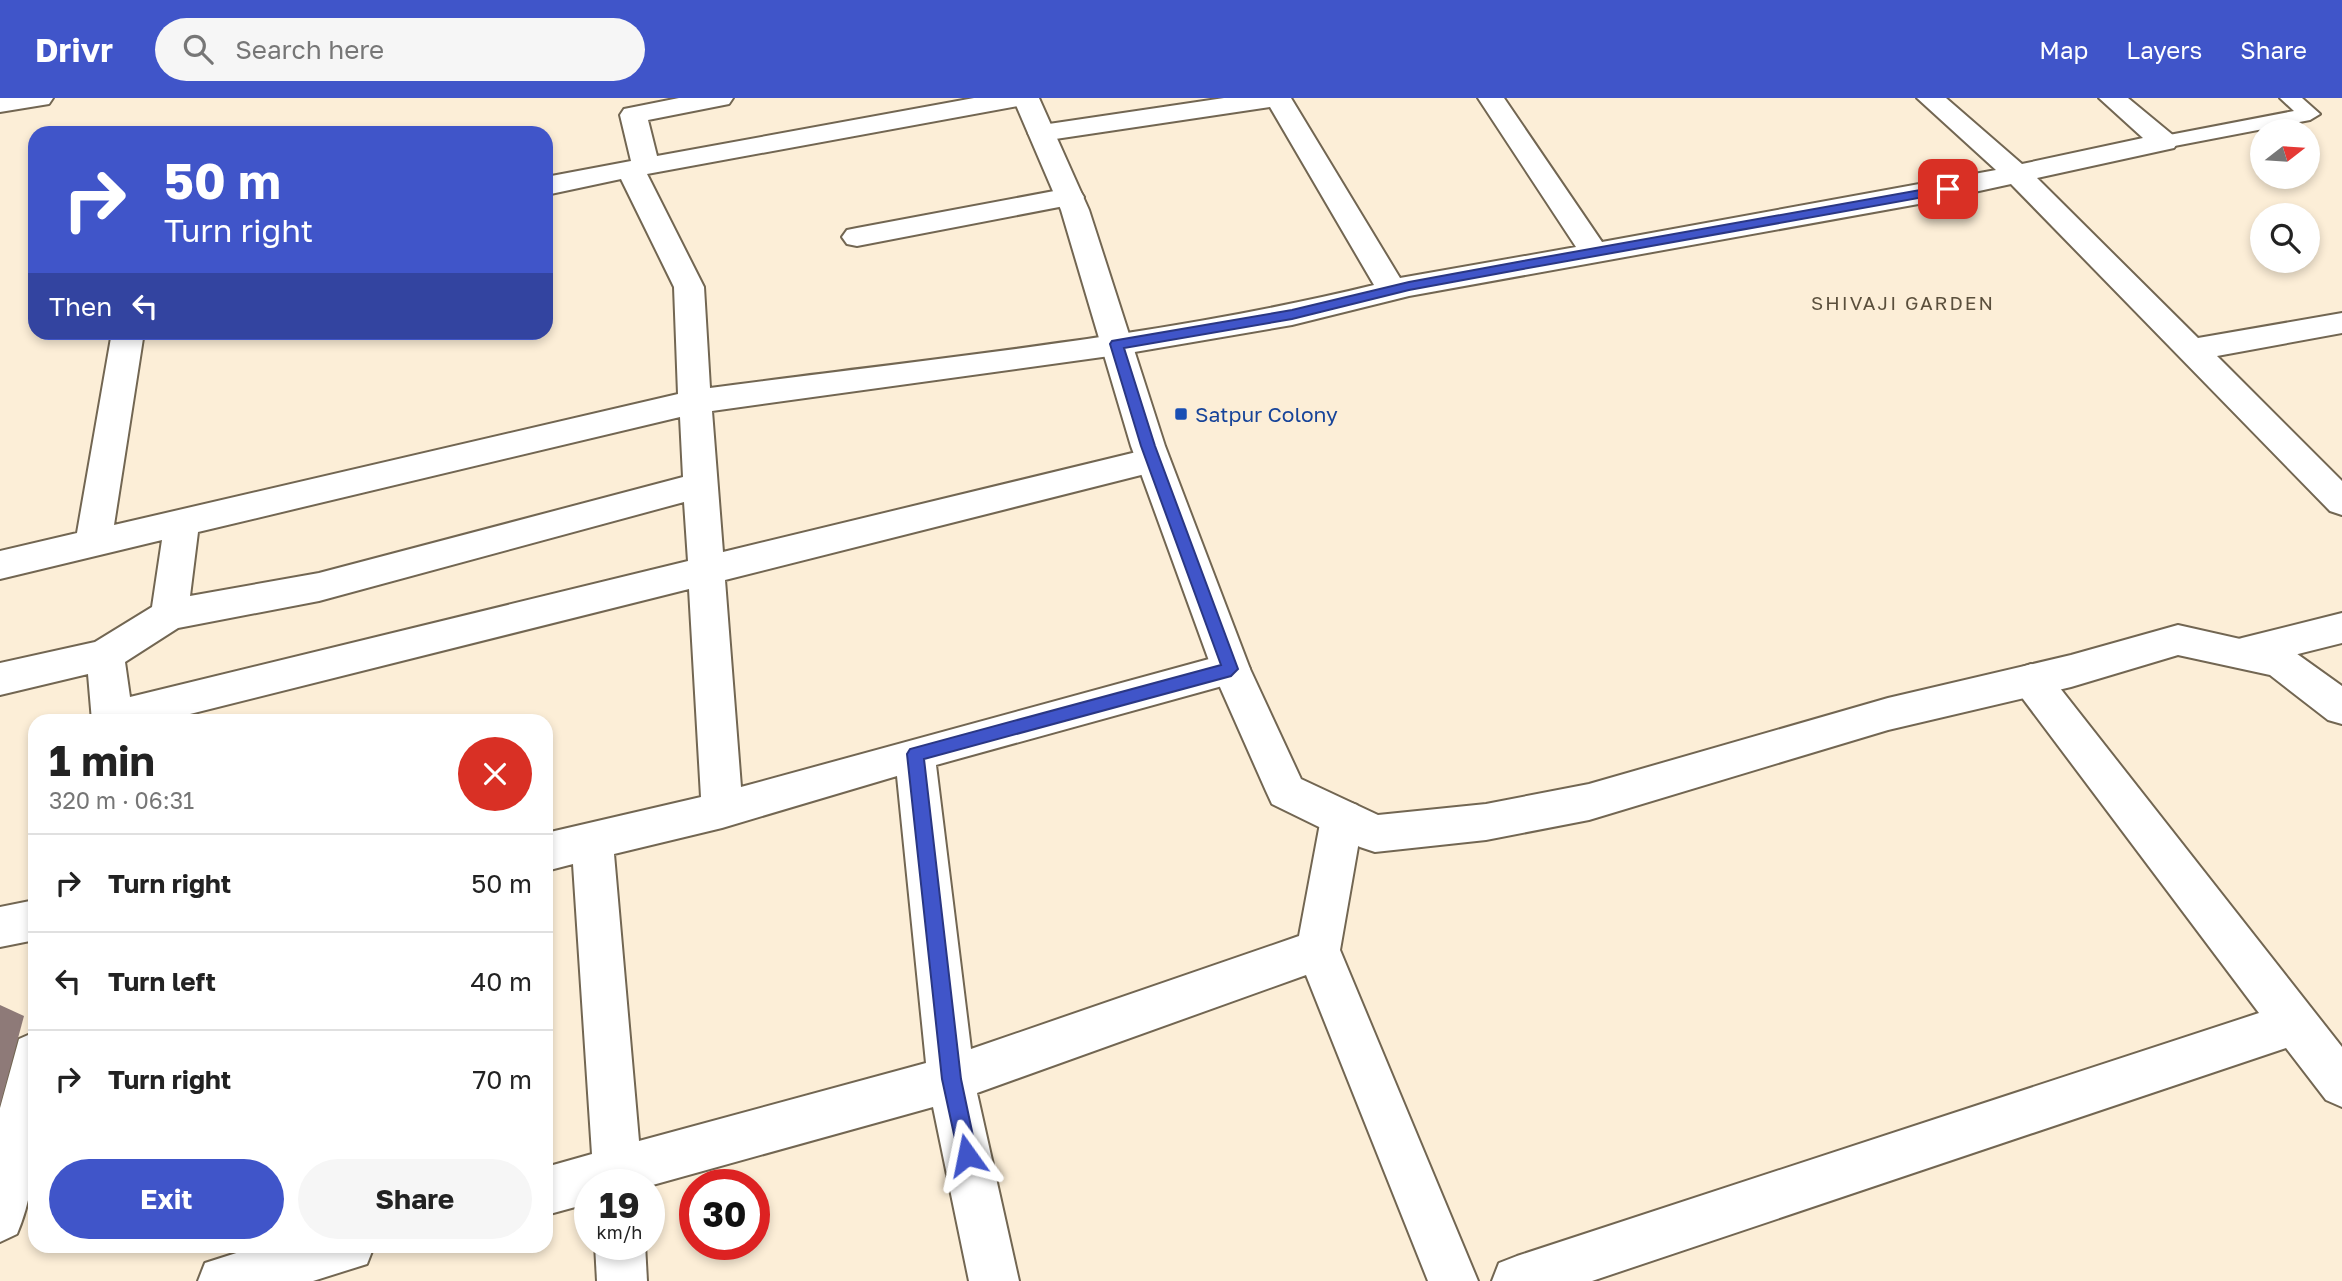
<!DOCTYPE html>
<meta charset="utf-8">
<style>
body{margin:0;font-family:"Golos Text",sans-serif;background:#f6f6f6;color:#222;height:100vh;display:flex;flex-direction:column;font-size:26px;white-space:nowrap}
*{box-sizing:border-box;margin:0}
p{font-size:23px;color:#767676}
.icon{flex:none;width:38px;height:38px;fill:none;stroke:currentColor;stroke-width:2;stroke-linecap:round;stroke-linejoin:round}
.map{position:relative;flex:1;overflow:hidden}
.sheet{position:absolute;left:28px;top:616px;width:525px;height:539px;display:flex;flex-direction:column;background:#fff;border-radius:21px;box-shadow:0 4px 10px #0003}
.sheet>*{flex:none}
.banner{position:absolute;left:28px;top:28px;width:525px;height:214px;border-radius:21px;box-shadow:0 4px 10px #0003;background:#4055c9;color:#fff;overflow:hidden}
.needle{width:46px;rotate:73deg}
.tools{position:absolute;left:2250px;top:21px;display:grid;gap:14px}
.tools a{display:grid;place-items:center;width:70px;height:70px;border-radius:50%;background:#fff;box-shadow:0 4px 10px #0003;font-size:35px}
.speed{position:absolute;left:574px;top:1071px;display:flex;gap:14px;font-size:35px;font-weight:700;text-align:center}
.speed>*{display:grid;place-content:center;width:91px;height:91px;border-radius:50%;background:#fff;box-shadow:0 4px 10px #0003;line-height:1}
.speed small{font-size:18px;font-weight:400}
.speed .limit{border:10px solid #d22;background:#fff;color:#111}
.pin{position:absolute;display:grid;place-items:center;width:60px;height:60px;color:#fff;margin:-30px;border-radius:14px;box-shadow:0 4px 10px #0006}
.me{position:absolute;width:77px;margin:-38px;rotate:348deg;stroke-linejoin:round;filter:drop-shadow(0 0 5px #0008)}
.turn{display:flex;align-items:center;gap:24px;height:147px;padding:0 21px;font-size:32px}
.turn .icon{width:91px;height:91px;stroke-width:2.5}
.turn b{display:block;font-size:49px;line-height:60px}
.then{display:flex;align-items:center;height:66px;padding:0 21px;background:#0003;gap:14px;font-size:26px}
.round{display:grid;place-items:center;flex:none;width:74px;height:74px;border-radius:37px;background:#f6f6f6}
.summary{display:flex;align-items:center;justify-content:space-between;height:119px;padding:0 21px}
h1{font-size:42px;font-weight:700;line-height:52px}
.action{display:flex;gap:14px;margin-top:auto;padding:14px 21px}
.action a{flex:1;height:80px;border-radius:42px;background:#4055c9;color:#fff;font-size:28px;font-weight:700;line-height:80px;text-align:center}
.action a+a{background:#f6f6f6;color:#222}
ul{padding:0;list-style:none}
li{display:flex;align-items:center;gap:21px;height:98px;padding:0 21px;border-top:2px solid #e0e0e0}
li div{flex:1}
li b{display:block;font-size:26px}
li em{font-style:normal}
header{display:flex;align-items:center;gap:42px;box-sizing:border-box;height:98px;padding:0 35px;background:#4055c9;color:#fff}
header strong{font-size:33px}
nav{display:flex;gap:38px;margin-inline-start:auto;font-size:24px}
.search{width:490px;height:63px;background:#f6f6f6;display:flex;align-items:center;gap:18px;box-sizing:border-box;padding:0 24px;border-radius:38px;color:#767676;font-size:26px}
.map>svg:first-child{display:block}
</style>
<header>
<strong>Drivr</strong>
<div class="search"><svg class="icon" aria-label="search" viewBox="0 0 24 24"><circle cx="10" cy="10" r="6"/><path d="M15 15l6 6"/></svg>Search here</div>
<nav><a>Map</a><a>Layers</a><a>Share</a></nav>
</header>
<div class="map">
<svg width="2342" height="1183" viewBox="0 0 2342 1183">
<rect width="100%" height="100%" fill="#fceed7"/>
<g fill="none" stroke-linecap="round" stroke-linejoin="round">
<defs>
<polygon id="service" points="2280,0 2302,0 2320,16 2310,22 2164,50 2154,44 2164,38 2294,13"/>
<g id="minor">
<polygon points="0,0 53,0 49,6 0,14"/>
<path d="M 679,0 L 733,0 L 729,6 L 648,22 L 657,58 L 974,0 L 1031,0 L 1027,6 L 1018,8 L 647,76 L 704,189 L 710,290 C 932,260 1157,240 1374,187 L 1270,9 L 1042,43 L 1032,41 L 1028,35 L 1032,29 L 1042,27 L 1224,0 L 1291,0 L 1400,180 L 1576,149 L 1478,0 L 1504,0 L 1602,144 L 1996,72 L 1917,0 L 1946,0 L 2022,66 L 2143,40 L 2099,0 L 2128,0 L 2174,38 L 2178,44 L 2174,50 L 2037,80 L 2198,240 L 2342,215 L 2342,235 L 2217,258 L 2342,383 L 2342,417 L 2330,413 L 2011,86 L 1924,105 L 1409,198 L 1292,227 L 1117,257 L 712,313 L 723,454 L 1153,350 L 1165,353 L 1170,362 L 1165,371 L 1153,374 L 725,482 L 741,689 L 1231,555 L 1244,560 L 1250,571 L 1244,582 L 936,667 L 971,951 L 1299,838 L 1321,720 L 1327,707 L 1342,702 L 1357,707 L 1363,720 L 1340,852 L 1478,1183 L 1428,1183 L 1306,877 L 977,995 L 1019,1183 L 969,1183 L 933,1009 L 649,1088 L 590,1087 L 590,1105 L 546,1117 L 546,1069 L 592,1056 L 573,766 L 546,773 L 546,735 L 701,699 L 689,491 L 162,623 L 92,623 L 88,576 L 0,597 L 0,565 L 95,544 L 152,509 L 162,442 L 0,481 L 0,453 L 77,435 L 112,234 L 144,234 L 114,427 L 678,296 L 674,189 L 621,81 L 546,97 L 546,79 L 631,63 L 620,17 L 624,11 ZM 680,319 L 683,379 L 319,475 L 190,498 L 198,434 ZM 684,404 L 688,463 L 130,599 L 125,564 L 178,530 L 319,503 ZM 897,678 L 926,965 L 639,1043 L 614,756 L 722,730 Z"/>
<polygon points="1070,90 1080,93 1084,99 1080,105 857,148 847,146 842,139 847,132 857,130"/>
<polygon points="2342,515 2342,545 2242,570 2229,566 2223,555 2229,544 2242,540"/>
<polygon points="2031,566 2045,571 2342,949 2342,1009 2326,1002 2286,950 1592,1183 1492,1183 1499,1165 1517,1158 2259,915 2017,593 2012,582 2017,571"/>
<polygon points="35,802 35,842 0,849 0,809"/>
<path d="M 35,934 C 35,1001 44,1073 17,1136 L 0,1144 L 0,1010 L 19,941 Z"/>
<polygon points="595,1146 645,1146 647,1183 597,1183"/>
<polygon points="258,1148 374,1148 367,1166 313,1183 198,1183 205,1165"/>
</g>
<polygon id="tertiary" points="1013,0 1039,0 1089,112 1165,348 1250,571 1301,681 1378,717 1486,706 1589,686 1888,600 2071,557 2178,527 2293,553 2342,588 2342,626 2328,622 2270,577 2178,557 2071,589 1888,632 1589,722 1486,742 1375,754 1360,749 1272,706 1266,693 1212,571 1131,348 1061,112"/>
</defs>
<use href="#service" stroke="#726652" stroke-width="4"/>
<use href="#minor" stroke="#726652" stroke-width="4"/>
<use href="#tertiary" stroke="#726652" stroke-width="4"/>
<use href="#service" fill="#fff" fill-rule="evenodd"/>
<use href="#minor" fill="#fff" fill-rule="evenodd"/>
<use href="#tertiary" fill="#fff" fill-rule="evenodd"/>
</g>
<polygon fill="#8e7a78" points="0,907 24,918 0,1007"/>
<polygon fill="#4055c9" stroke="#2a3783" stroke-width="2" points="1948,87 1952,88 1952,94 1523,171 1409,192 1292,221 1124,250 1155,348 1238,571 1231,578 924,661 961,981 977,1057 974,1064 967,1067 960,1064 942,981 907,656 910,651 1221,567 1141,348 1110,246 1112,243 1292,212 1409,184 1523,163"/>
<rect fill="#1a4fb4" stroke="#fceed7" stroke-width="2.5" x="1174" y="309" width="14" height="14" rx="3.5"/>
<g text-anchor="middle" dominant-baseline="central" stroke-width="7" stroke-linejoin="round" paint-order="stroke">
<g font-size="19" letter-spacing="2" fill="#5a4f3c" stroke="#fceed7">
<text x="1903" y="204">SHIVAJI GARDEN</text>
</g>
<g font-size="21" fill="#164399" stroke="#fceed7" text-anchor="start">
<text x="1195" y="316">Satpur Colony</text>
</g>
</g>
</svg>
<div class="tools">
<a><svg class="needle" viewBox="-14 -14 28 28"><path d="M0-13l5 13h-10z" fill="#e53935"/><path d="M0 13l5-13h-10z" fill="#767676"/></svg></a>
<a><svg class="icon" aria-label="search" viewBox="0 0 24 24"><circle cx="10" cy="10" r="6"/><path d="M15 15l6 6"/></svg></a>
</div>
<div class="speed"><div>19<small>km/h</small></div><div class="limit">30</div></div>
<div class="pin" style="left:1948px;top:91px;background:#d93025"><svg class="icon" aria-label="arrive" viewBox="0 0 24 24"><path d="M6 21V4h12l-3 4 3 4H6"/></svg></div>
<svg class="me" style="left:967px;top:1057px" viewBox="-20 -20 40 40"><path d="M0-17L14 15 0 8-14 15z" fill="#4055c9" stroke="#fff" stroke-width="4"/></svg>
<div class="banner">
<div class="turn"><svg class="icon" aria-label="right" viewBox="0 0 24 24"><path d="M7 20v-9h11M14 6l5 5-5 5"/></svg><div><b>50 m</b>Turn right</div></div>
<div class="then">Then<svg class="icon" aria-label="left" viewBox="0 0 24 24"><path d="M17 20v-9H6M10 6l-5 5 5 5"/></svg></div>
</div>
<section class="sheet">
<div class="summary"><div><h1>1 min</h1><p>320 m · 06:31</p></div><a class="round" style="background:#d93025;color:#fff"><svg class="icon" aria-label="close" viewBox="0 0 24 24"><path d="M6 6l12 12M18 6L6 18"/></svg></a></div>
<ul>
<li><svg class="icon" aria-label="right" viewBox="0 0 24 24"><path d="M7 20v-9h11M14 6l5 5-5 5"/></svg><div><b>Turn right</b></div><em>50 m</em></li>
<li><svg class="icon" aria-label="left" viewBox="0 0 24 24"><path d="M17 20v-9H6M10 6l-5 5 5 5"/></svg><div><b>Turn left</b></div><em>40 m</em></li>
<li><svg class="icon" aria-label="right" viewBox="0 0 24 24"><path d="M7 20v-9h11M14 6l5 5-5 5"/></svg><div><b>Turn right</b></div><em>70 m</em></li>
</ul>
<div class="action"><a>Exit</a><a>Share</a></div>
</section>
</div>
